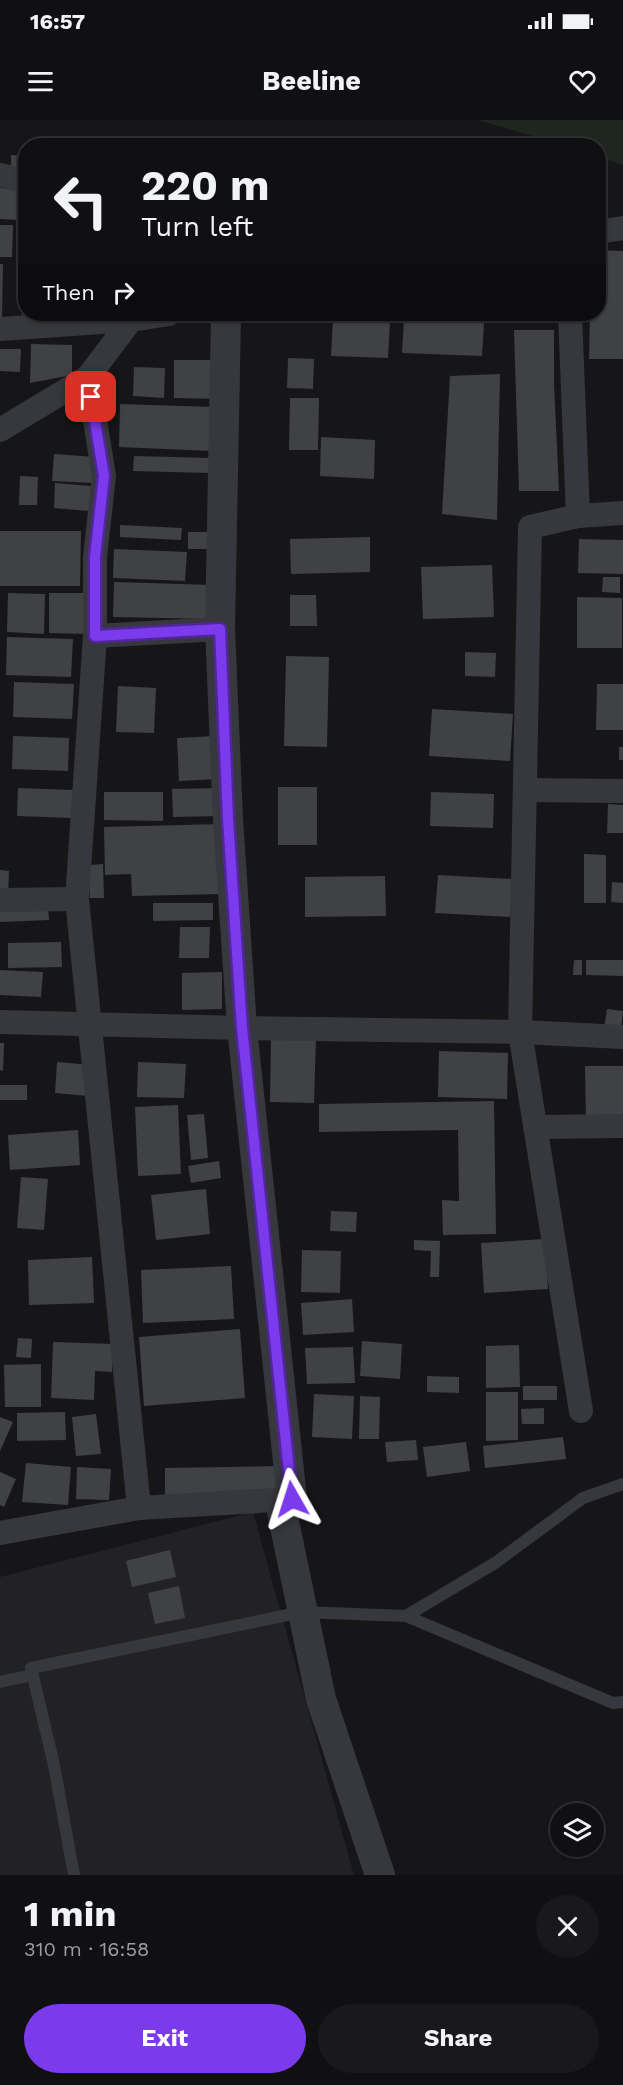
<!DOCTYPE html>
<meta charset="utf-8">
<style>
body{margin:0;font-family:"Work Sans",sans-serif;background:#19191b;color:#f1f3f6;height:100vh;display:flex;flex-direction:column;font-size:22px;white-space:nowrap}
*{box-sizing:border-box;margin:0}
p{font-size:20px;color:#9c9d9f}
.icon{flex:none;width:33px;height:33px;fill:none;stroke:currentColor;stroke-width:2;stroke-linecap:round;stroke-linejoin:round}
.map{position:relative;height:1755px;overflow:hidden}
.details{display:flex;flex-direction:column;background:#101012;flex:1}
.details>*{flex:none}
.top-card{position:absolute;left:18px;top:18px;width:588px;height:183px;border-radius:24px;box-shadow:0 2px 4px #0004,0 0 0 2px #303032;background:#101012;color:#f1f3f6;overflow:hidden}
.tools{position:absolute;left:550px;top:1683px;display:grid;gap:12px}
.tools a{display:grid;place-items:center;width:54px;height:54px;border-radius:50%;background:#101012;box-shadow:0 2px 4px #0004,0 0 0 2px #303032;font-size:30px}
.pin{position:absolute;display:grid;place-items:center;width:51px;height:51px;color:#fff;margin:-26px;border-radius:12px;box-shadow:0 3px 9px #0006}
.me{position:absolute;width:66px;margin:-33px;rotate:354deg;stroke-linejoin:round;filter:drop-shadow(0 0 4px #0008)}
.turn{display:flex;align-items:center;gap:21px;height:126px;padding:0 24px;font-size:27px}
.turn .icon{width:78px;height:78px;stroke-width:2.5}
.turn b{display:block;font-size:42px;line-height:51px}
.then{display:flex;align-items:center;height:57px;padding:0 24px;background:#0003;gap:12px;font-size:22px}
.round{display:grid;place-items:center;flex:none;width:63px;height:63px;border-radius:32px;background:#19191b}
.overview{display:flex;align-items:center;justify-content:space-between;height:102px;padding:0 24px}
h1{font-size:36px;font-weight:700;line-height:45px}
.button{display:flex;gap:12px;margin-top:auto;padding:12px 24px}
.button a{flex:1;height:69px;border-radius:36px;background:#7c3aed;color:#fff;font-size:24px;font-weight:700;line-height:69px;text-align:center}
.button a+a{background:#19191b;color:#f1f3f6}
.status{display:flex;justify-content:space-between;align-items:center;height:42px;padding:0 30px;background:#101012;direction:ltr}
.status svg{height:16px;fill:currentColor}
header{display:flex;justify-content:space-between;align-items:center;height:78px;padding:0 24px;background:#101012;font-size:27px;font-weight:700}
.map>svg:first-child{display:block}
</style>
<div class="status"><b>16:57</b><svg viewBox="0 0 49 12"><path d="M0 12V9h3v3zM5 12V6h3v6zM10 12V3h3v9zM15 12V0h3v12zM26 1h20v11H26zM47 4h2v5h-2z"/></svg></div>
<header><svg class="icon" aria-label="menu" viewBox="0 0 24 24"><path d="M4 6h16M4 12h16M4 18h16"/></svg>Beeline<svg class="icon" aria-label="heart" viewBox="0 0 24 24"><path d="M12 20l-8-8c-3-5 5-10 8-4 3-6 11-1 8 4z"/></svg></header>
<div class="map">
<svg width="623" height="1755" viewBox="0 0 623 1755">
<rect width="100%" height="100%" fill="#161618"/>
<polygon fill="#222225" points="253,1392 354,1755 0,1755 0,1457"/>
<polygon fill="#1e261f" points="479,0 623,0 623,45 599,37 598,26 561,25"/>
<g fill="#404145">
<polygon points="11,35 26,36 26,54 11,54"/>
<polygon points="0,68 23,69 22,100 0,99"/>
<polygon points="598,81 602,82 601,93 598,93"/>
<polygon points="0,105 13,105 12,137 0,137"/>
<polygon points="598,130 623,131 623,239 589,239 590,194 598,194"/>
<polygon points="0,144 3,144 2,198 0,198"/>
<polygon points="24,176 26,177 26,194 53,194 21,200"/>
<rect x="505" y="194" width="41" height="3"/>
<polygon points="333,199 390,201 388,238 331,236"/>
<polygon points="404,199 484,203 482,236 402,233"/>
<polygon points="514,210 554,210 554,263 559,371 519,371"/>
<polygon points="31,224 72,225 72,255 30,263"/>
<polygon points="0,229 21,229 20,252 0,251"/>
<polygon points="288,238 314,239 313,269 287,268"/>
<polygon points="174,240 220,240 220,279 174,278"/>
<polygon points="134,247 165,248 164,278 133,276"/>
<polygon points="500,254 497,400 442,394 450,256"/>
<polygon points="290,278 319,278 318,330 289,330"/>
<polygon points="120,284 213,287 212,331 119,327"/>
<polygon points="321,317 375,320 374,359 320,356"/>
<polygon points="54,334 95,337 93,363 52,361"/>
<polygon points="134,336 210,338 209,353 133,351"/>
<polygon points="20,356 38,357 37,385 19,385"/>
<polygon points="55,363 91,366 89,391 54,388"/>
<polygon points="120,405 182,408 181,420 120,417"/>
<polygon points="0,411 81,411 80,466 0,466"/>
<polygon points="188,412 208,412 209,429 188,429"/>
<polygon points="370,417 370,452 291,454 290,419"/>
<polygon points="579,419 623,420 623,454 578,453"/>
<polygon points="114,429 187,432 185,461 113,458"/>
<polygon points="492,445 494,497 423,499 421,447"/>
<polygon points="603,457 620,457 620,473 602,472"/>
<polygon points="114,462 213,465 212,499 113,497"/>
<polygon points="8,473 45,474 44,514 7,512"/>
<polygon points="49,473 89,473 89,514 49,513"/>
<polygon points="290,475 316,475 317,506 290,506"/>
<polygon points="577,477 622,478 622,528 577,528"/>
<polygon points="7,517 73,519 71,557 6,555"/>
<polygon points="465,532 496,533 495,557 465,556"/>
<polygon points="286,536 329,537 327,627 284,626"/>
<polygon points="14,562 74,564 72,599 13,597"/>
<polygon points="597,564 623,564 623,610 596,610"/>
<polygon points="118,566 156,568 154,613 116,612"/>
<polygon points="432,589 513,594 510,641 429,636"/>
<polygon points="13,616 69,618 68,651 12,649"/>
<polygon points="216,616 219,659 179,661 177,618"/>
<rect x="619" y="627" width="4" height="13"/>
<rect x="278" y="667" width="39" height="58"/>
<polygon points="18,668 73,670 72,698 17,696"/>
<polygon points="220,668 220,696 173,697 172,669"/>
<polygon points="104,672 163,672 163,701 104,700"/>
<polygon points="431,672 494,674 493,708 430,706"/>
<polygon points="608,684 623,685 623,713 607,713"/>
<polygon points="222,704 224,774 132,776 131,754 105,755 104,707"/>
<polygon points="584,734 606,735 606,783 584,783"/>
<polygon points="103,744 104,778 90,778 88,745"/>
<polygon points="0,750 9,751 8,778 0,777"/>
<polygon points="438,755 512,759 510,797 435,793"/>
<polygon points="385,756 386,796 305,797 305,757"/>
<polygon points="612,762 623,763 623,783 611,782"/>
<polygon points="153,783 213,783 213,800 153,801"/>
<polygon points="48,784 49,800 0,802 0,786"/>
<polygon points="180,807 210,807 209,838 179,838"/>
<polygon points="61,822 62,847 8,848 8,823"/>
<polygon points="574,840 582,840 582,855 573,855"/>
<polygon points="586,840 623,840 623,856 586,855"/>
<polygon points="0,850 43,852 41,877 0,875"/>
<polygon points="222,852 222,889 182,890 182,853"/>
<polygon points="607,889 623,891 620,917 603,914"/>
<polygon points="271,917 316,918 314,983 270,982"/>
<polygon points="0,923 4,923 3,951 0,950"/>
<polygon points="439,931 508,933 507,979 438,977"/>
<polygon points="57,942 91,945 88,976 55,973"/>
<polygon points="138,942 186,944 184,978 137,977"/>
<polygon points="585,946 623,946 623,1000 586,1000"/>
<rect x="0" y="965" width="27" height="15"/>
<polygon points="494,981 496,1114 443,1115 442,1080 459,1081 458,1010 319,1012 319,984"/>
<polygon points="178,985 181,1054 138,1056 135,987"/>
<polygon points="204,994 208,1038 191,1040 187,995"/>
<polygon points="78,1010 80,1045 10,1050 8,1015"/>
<polygon points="219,1041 221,1058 191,1063 188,1046"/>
<polygon points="21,1057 48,1059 44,1110 17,1108"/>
<polygon points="206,1069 210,1114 156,1120 151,1075"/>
<polygon points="331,1091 357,1092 356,1112 330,1111"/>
<polygon points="545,1119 548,1169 484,1173 481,1123"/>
<polygon points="414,1120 440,1121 439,1157 430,1157 431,1131 414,1130"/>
<polygon points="302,1130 341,1131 340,1173 301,1172"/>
<polygon points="92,1137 94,1183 29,1185 28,1140"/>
<polygon points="231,1146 234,1199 143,1203 141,1150"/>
<polygon points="352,1179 354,1212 303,1215 301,1183"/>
<polygon points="240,1209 245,1278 144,1286 139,1217"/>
<polygon points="18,1218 32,1219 31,1238 16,1237"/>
<polygon points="362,1221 402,1224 400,1259 360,1256"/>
<polygon points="53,1222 113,1224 112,1252 95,1251 94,1280 51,1278"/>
<polygon points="519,1225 520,1267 486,1268 486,1226"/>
<polygon points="353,1227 355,1263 307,1264 305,1228"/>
<polygon points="41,1244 41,1287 5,1287 4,1245"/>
<polygon points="427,1256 459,1257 459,1273 427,1272"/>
<rect x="523" y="1266" width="34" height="14"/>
<polygon points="486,1272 518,1272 518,1320 486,1321"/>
<polygon points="314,1274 354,1276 352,1319 312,1317"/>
<polygon points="360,1276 380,1277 379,1319 359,1319"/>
<polygon points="544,1288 544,1304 522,1304 521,1289"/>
<polygon points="65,1292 66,1320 17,1321 17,1293"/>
<polygon points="96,1294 101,1334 76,1336 72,1297"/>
<polygon points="0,1297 13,1302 0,1331"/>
<polygon points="563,1317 566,1339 485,1348 483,1326"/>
<polygon points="416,1320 418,1340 387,1342 385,1322"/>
<polygon points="466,1322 470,1351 427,1357 423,1327"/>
<polygon points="26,1343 71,1347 68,1385 22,1382"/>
<polygon points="277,1346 277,1374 165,1375 165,1348"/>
<polygon points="77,1347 111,1349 109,1380 76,1379"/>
<polygon points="0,1352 16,1359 4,1387 0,1385"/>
<polygon points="170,1430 176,1457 132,1467 126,1441"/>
<polygon points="179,1466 185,1498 155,1504 148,1473"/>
</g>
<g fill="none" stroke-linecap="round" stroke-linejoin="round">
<g stroke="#37383d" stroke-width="12">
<polyline points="406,1496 495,1443 583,1378 623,1364"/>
<polyline points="0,1562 33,1555"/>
<polyline points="74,1755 54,1645 31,1548 302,1492 406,1496 613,1583 623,1582"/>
</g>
<g stroke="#37383d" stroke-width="24">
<polyline points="0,55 26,61"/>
<polyline points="598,112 623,108"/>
<polyline points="570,194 578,396 530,407 520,912 581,1291"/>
<polyline points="0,209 131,200 169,194"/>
<polyline points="88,257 104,356 95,437 95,516 77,779 139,1388"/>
<polyline points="0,310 88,257 131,200 130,194"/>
<polyline points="578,396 623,393"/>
<polyline points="95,516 220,509"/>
<polyline points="525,670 623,671"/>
<polyline points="0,780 77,779"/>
<polyline points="0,902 242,908 520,912 623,917"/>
<polyline points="535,1007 623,1006"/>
<polyline points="0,1413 139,1388 292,1379"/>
</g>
<polyline stroke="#37383d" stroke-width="30" points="226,194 220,509 228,699 242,908 292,1379 282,1392 321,1579 380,1755"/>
</g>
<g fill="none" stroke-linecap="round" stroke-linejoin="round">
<defs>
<polyline id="route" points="91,277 104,356 95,437 95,516 220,509 228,699 242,908 292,1379"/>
</defs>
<use href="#route" stroke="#51269a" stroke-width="15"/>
<use href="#route" stroke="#7c3aed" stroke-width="10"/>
</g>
</svg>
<div class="tools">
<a><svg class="icon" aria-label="layers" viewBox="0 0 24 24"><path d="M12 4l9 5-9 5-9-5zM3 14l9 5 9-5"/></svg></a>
</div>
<div class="pin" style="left:91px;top:277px;background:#d93025"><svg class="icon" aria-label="arrive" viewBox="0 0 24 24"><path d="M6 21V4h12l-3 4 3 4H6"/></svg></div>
<svg class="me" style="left:292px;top:1379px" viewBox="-20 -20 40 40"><path d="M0-17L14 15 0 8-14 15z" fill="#7c3aed" stroke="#fff" stroke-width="4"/></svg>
<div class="top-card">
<div class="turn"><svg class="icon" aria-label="left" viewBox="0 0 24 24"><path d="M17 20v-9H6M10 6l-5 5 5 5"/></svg><div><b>220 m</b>Turn left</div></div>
<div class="then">Then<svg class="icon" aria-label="right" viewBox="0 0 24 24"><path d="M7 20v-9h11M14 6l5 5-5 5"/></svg></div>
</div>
</div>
<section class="details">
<div class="overview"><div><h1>1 min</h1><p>310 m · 16:58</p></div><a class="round"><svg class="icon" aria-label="close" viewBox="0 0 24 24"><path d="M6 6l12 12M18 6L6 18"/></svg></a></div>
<div class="button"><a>Exit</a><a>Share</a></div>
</section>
